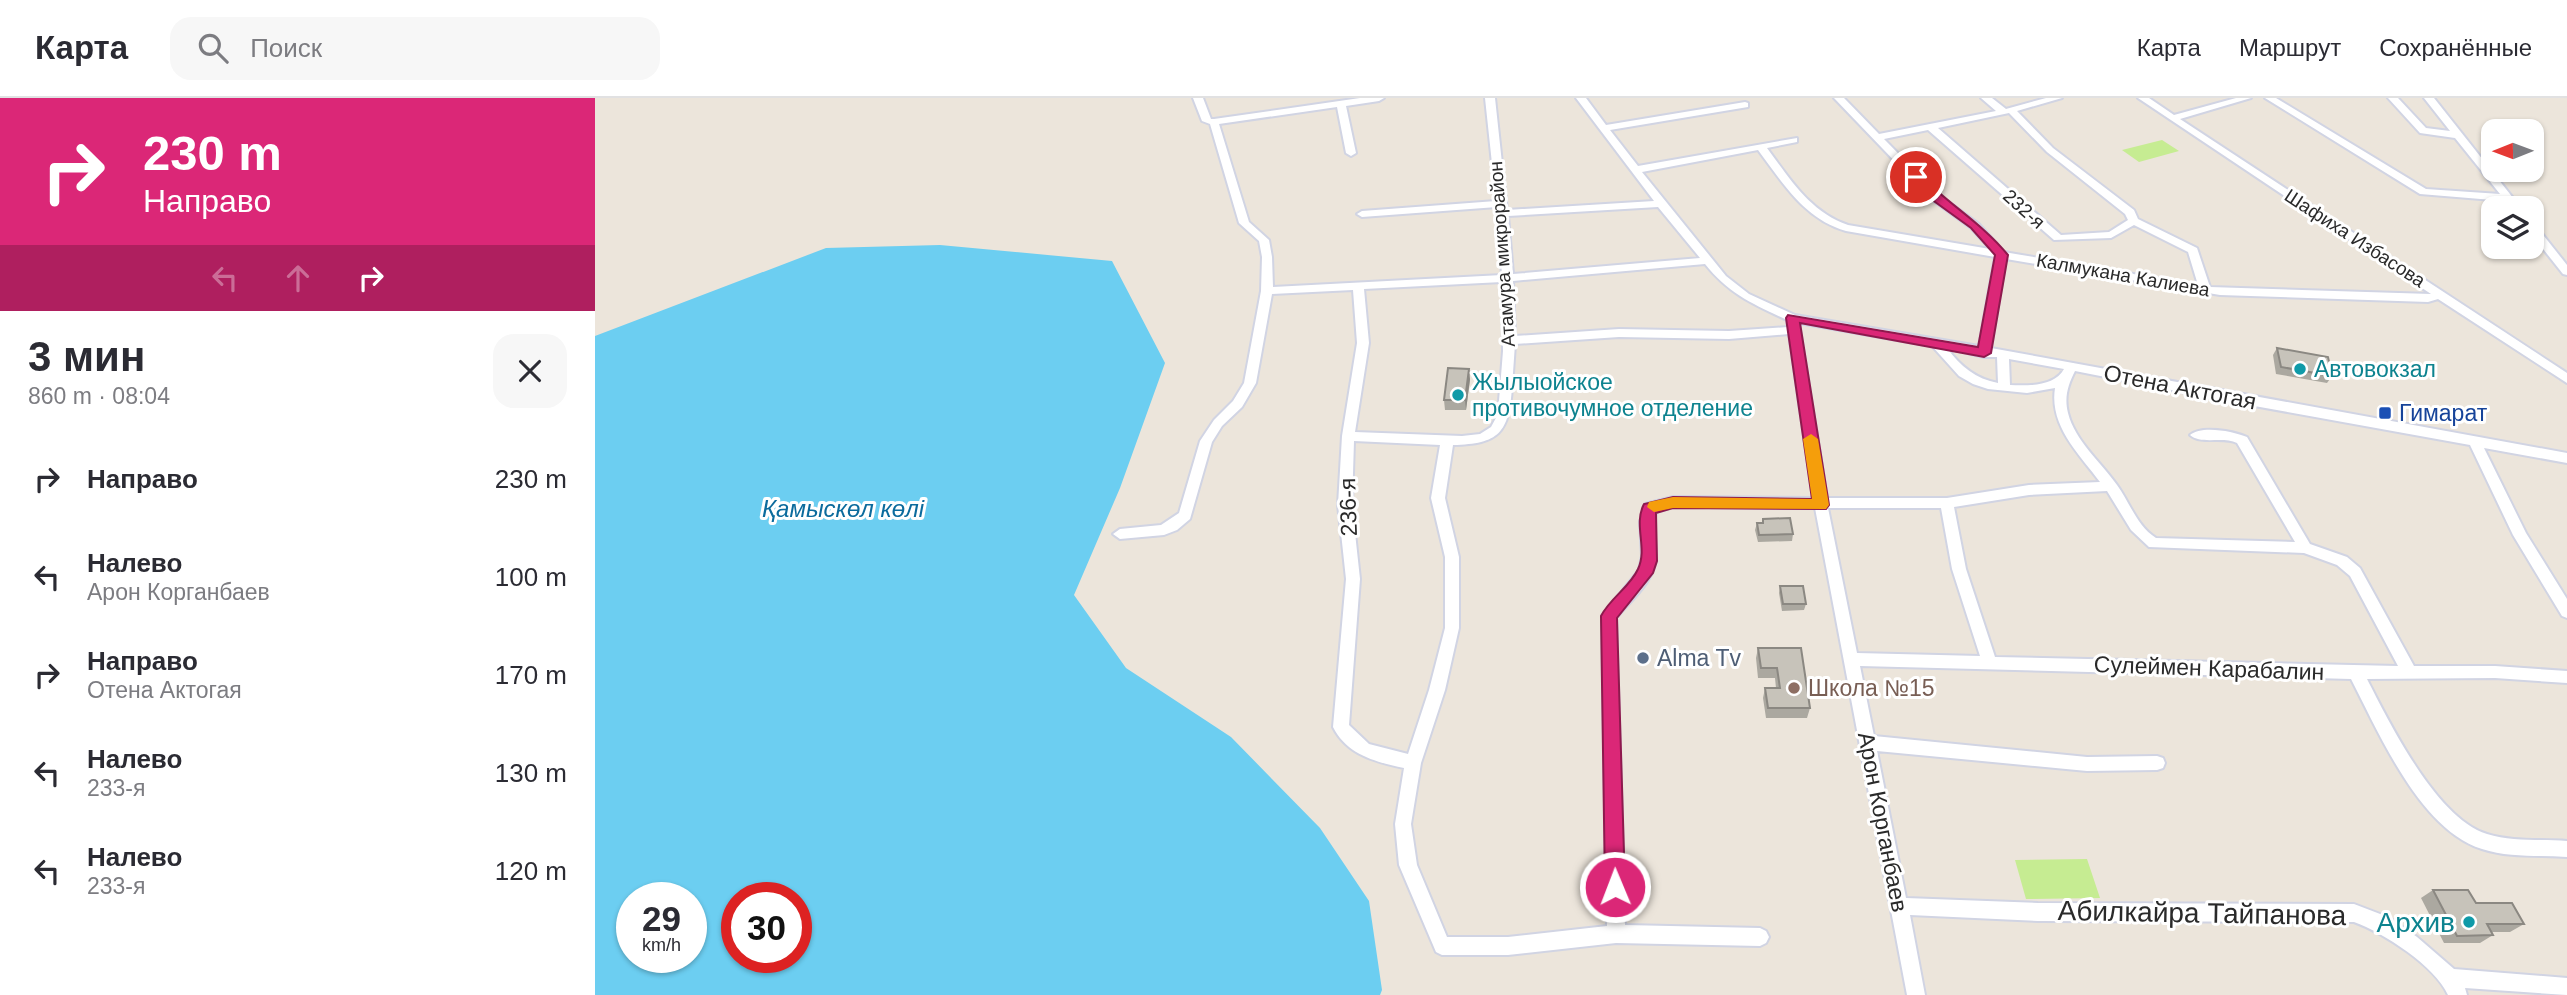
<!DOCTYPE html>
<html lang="ru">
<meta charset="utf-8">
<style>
body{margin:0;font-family:Helvetica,sans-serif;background:#f7f7f7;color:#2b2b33;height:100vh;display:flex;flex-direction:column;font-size:26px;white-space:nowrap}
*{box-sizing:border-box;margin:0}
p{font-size:23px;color:#7c7c81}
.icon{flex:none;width:38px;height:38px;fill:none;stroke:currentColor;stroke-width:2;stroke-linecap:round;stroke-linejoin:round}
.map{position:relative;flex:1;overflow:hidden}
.drawer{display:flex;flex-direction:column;background:#fff;width:595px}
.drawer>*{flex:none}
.hud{background:#db2777;color:#fff;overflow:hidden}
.needle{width:46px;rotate:269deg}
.tools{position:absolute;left:1886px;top:21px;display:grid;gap:14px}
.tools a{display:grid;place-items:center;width:63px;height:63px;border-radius:14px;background:#fff;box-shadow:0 2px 5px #0004;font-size:35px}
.speed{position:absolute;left:21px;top:784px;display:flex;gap:14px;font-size:35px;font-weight:700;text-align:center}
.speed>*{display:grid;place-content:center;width:91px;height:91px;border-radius:50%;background:#fff;box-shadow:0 2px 5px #0004;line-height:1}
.speed small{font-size:18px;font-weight:400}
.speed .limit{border:10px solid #d22;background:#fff;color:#111}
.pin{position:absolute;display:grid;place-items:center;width:60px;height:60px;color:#fff;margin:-30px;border:4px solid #fff;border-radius:50%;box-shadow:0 2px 7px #0007}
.me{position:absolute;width:77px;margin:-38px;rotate:359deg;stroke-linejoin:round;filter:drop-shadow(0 0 5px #0008)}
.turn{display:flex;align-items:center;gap:24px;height:147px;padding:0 28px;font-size:32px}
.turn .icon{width:91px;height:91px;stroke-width:2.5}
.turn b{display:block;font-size:49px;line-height:60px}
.lanes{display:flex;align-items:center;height:66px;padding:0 28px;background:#0003;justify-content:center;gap:35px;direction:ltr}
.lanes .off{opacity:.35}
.round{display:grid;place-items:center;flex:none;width:74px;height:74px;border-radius:21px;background:#f7f7f7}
.head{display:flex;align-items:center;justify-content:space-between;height:119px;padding:0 28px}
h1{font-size:42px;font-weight:700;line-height:52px}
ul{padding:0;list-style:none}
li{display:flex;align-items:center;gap:21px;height:98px;padding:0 28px}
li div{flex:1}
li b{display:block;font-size:26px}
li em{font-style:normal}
header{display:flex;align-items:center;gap:42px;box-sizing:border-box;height:98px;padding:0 35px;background:#fff;border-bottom:2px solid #e1e1e2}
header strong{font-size:33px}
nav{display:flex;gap:38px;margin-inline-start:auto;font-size:24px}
.search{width:490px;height:63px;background:#f7f7f7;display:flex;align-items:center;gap:18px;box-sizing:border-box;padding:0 24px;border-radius:21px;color:#7c7c81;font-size:26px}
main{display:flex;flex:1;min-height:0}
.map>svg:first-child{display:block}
</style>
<header>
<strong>Карта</strong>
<div class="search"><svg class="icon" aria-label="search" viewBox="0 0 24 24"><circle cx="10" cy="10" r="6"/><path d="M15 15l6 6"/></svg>Поиск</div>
<nav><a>Карта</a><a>Маршрут</a><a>Сохранённые</a></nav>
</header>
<main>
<section class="drawer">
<div class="hud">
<div class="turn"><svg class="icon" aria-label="right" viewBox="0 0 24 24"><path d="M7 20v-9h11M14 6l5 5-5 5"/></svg><div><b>230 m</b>Направо</div></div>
<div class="lanes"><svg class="icon off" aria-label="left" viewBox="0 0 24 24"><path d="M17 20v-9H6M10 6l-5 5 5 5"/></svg><svg class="icon off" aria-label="ahead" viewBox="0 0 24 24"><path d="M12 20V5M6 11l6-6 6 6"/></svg><svg class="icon" aria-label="right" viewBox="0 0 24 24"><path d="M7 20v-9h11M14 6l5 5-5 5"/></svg></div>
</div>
<div class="head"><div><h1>3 мин</h1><p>860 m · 08:04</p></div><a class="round"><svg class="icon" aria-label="close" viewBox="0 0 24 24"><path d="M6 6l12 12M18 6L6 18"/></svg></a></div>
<ul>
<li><svg class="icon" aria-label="right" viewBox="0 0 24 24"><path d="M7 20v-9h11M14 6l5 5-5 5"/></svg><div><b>Направо</b></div><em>230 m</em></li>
<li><svg class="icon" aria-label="left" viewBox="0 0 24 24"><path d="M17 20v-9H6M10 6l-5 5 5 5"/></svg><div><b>Налево</b><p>Арон Корганбаев</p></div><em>100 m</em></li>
<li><svg class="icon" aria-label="right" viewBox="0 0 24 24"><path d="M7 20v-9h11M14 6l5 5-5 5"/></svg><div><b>Направо</b><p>Отена Актогая</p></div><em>170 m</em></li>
<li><svg class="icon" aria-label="left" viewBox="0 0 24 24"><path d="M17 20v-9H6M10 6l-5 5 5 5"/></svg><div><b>Налево</b><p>233-я</p></div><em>130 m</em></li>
<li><svg class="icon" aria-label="left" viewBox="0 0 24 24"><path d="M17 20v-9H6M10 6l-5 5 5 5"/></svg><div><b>Налево</b><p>233-я</p></div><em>120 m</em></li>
</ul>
</section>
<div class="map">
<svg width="1972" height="897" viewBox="0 0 1972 897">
<rect width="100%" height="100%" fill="#ece5db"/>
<g fill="#c6ec92">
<polygon points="1567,42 1584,53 1544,64 1527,52"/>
<polygon points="1492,761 1505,800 1431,801 1420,762"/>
</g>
<path fill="#6ccef1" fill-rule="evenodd" d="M 345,147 L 517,163 L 570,265 L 525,390 L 479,497 L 531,570 L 636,639 L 725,730 L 774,803 L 787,892 L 785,897 L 0,897 L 0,238 L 231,150 ZM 37,800 L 96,800 L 96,859 L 37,859 ZM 142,800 L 201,800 L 201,859 L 142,859 Z"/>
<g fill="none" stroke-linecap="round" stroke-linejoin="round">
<defs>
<g id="minor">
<path d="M 598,0 L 608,0 L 616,21 L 619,21 L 765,0 L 789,0 L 784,3 L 751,8 L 761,55 L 756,58 L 751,55 L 742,9 L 624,26 L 654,124 L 674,142 L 677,159 L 678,189 L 907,177 L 902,109 L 767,119 L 762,116 L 767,113 L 901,103 L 890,0 L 900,0 L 912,112 L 1059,103 L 981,0 L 991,0 L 1011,27 L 1150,4 L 1153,5 L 1153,9 L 1015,32 L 1043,68 L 1202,40 L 1202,44 L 1172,50 C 1195,81 1215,114 1253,127 L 1395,151 L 1376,130 L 1336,101 L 1239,0 L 1249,0 L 1284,36 L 1401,13 L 1386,0 L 1397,0 L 1411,11 L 1451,0 L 1467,0 L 1422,13 L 1458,50 L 1539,112 L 1543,121 L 1602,150 L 1615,189 L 1836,196 L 1543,0 L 1554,0 L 1579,17 L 1641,0 L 1656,0 L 1585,21 L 1972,275 L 1972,285 L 1843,201 L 1833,204 L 1625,197 L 1411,161 L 1396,250 L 1972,355 L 1972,365 L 1889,350 L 1931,435 L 1972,501 L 1972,520 L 1967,518 L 1918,437 L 1875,347 L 1637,304 L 1480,273 C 1473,287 1469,299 1473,315 C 1480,343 1506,364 1522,387 C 1535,405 1542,428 1561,440 L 1700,444 L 1642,345 C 1628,338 1606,347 1595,337 C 1606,327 1638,333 1652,339 L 1715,446 L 1752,459 L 1765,470 L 1819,568 L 1900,568 L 1972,573 L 1972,585 L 1900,580 L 1772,581 C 1795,626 1842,721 1892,736 C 1917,744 1946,741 1972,743 L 1972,759 C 1944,757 1914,760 1887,751 C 1825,732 1784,635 1756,581 L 1265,568 L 1279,638 L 1492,659 L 1562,658 L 1568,660 L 1570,665 L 1568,670 L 1562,672 L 1492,673 L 1282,653 L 1311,800 L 1443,805 L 1759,806 L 1793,819 L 1822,839 L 1859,871 L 1972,880 L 1972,897 L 1870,890 L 1872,897 L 1853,897 C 1840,868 1789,835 1759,824 L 1443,823 L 1315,817 L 1330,897 L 1312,897 L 1220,410 L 1078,409 L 1061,414 C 1057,429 1061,443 1061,459 C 1060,483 1036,502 1021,520 L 1030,827 L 1165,830 L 1171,833 L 1174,839 L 1171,845 L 1165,848 L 1021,845 L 913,857 L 847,857 L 841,854 L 804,767 L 800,726 L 809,670 C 781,664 752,657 738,629 L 751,481 L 743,407 L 747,338 L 762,245 L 758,192 L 677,196 L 661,285 L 647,309 L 627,328 L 617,344 L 595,421 L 582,432 L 569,437 L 525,441 L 518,436 L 525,431 L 566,427 L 584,415 L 605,343 L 619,322 L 638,303 L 649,285 L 666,193 L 667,159 L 664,143 L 644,125 L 615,26 L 607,23 ZM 1414,15 L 1452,54 L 1530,116 L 1533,122 L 1514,134 L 1466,137 L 1343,30 ZM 1333,32 L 1459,142 L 1516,140 L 1539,127 L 1593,154 L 1603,187 L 1409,154 L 1384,126 L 1344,97 L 1289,41 ZM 1163,52 C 1188,85 1209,121 1251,133 L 1400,159 L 1384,248 L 1200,217 L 1154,196 L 1131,178 L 1047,74 ZM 1063,109 L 1105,160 L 918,176 L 913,118 ZM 1110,166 C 1134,196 1158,206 1192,222 L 1193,229 L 1134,233 L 1024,231 L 920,238 L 918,183 ZM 907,184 L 908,253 L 904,303 L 902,318 L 896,329 L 885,336 L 867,338 L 760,334 L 774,245 L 769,191 ZM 1204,225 L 1337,248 L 1364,278 L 1378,286 L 1393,291 L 1432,295 L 1460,290 C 1454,328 1484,356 1505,384 L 1434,387 L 1352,400 L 1232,400 ZM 1194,236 L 1218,400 L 1078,399 L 1050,406 L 1045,424 L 1047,458 L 1044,472 L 1007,518 L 1012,828 L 913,839 L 852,839 L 822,767 L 816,726 L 826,665 L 850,592 L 864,530 L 864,459 L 850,400 L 858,347 C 904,346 914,335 917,289 C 918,275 919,260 920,246 L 1024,239 L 1134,241 ZM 1352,250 L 1389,259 L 1402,259 L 1403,285 C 1381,281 1365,268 1352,250 ZM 1414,261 L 1469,271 C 1460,288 1434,288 1415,287 ZM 759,343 L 845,347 L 836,400 L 850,459 L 850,530 L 834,592 L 813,656 L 774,646 L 754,627 L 765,481 L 757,407 ZM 1512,393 L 1536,432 L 1554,449 L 1709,455 L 1742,467 L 1755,478 L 1803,568 L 1400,559 L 1371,471 L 1359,409 L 1434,397 ZM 1233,410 L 1346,410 L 1357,471 L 1385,558 L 1262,555 Z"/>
<polygon points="1670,0 1681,0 1831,91 1905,96 1860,40 1825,35 1793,0 1803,0 1831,30 1855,33 1829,0 1839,0 1926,110 1916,110 1910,103 1825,96"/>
<polygon points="1937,127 1941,128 1972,167 1972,177 1968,176 1937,137"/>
</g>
</defs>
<use href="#minor" stroke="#d1d4e3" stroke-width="4"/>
<use href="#minor" fill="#fff" fill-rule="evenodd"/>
</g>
<g fill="#aba8a0">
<polygon points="1682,250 1737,278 1732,285 1681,276 1678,257"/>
<polygon points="875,281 871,312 850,312 849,302"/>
<polygon points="1168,421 1198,436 1197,443 1163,444 1160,432 1162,425 1167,425"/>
<polygon points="1185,488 1211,506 1209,512 1187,513 1184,495"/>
<polygon points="1163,550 1206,550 1215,610 1212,620 1171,620 1168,600 1170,590 1181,590 1180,580 1163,580 1161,560"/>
<polygon points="1838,792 1881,805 1929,826 1915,834 1897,834 1898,837 1885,845 1849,845 1826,800"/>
</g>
<polygon fill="#8b8882" points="874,271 875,281 871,312 870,302"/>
<g fill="#c7c3ba" stroke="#8b8882" stroke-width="2">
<polygon points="1682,250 1733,259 1737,278 1686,269"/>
<polygon points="853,270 874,271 870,302 849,302"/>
<polygon points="1195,420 1198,436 1164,437 1162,425 1168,425 1168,421"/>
<polygon points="1185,488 1208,488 1211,506 1188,506"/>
<polygon points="1163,550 1206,550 1215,610 1173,610 1170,590 1185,590 1182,570 1166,570"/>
<polygon points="1838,792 1873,792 1881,805 1917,805 1929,826 1892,826 1898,837 1862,838"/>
</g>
<path fill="#db2777" stroke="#8e194d" stroke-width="2" d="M 1317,77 L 1325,77 C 1353,106 1387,125 1413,157 L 1396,255 L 1389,259 L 1205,225 L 1234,407 L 1231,411 L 1078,410 L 1061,415 L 1062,463 L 1058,475 L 1022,520 L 1030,789 L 1027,796 L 1020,799 L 1013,796 L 1010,789 L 1006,518 C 1015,500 1035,489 1043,471 C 1053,450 1038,427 1049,406 L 1078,399 L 1217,401 L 1191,220 L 1193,217 L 1383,249 L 1400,157 L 1376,130 L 1336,101 L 1317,82 Z"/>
<polygon fill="#f59e0b" points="1216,336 1223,341 1234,407 1231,411 1078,410 1059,414 1052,409 1054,404 1078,399 1217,401 1208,341"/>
<g fill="#0f9aa8" stroke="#fff" stroke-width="2.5">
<circle cx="1705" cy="271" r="7"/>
<circle cx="863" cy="297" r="7"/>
<circle cx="1874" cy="824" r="7"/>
</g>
<rect fill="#1a4fb4" stroke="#fff" stroke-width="2.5" x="1783" y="308" width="14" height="14" rx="3.5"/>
<circle fill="#5c6f8a" stroke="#fff" stroke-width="2.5" cx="1048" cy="560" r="7"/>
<circle fill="#8d6e63" stroke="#fff" stroke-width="2.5" cx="1199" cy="590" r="7"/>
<g text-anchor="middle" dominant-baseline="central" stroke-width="6" stroke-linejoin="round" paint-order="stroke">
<g font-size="19" fill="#2a2a2a" stroke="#fff">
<text transform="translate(1429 111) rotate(42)">232-я</text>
<text transform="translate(1760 140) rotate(33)">Шафиха Избасова</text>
<text transform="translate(907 156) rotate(-94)">Атамура микрорайон</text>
<text transform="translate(1528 177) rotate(10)">Калмукана Калиева</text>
</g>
<g font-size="23" fill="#0d838f" stroke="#fff" text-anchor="start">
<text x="1719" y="271">Автовокзал</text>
<text x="877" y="284">Жылыойское<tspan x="877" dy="26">противочумное отделение</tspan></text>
</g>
<g font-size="23" fill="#2a2a2a" stroke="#fff">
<text transform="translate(1585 289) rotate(11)">Отена Актогая</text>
<text transform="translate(753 409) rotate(-92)">236-я</text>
<text transform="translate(1614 570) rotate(2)">Сулеймен Карабалин</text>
<text transform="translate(1288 724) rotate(79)">Арон Корганбаев</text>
</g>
<g font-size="23" fill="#164399" stroke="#fff" text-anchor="start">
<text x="1804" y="315">Гимарат</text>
</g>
<g font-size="23" fill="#4e5e75" stroke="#fff" text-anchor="start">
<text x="1062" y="560">Alma Tv</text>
</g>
<g font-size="23" fill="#785e54" stroke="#fff" text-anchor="start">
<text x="1213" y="590">Школа №15</text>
</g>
<g font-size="24" font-style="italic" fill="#0b6b9d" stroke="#fff">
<text x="248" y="410">Қамыскөл көлі</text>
</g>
<g font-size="28" fill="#2a2a2a" stroke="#fff">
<text transform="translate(1607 815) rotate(1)">Абилкайра Тайпанова</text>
</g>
<g font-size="28" fill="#0d838f" stroke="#fff" text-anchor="end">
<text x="1860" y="824">Архив</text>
</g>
</g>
</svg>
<div class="tools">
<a><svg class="needle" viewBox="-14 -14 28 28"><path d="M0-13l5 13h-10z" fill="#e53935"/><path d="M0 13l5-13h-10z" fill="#7c7c81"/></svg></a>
<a><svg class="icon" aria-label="layers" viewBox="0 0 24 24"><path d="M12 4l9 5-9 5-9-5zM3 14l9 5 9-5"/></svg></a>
</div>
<div class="speed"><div>29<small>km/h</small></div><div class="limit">30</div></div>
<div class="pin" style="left:1321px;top:79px;background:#d93025"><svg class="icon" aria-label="arrive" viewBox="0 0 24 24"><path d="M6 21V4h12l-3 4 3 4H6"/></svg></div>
<svg class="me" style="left:1020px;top:789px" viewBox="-20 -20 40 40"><circle r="17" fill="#db2777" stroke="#fff" stroke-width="3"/><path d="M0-11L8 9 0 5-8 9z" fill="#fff"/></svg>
</div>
</main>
